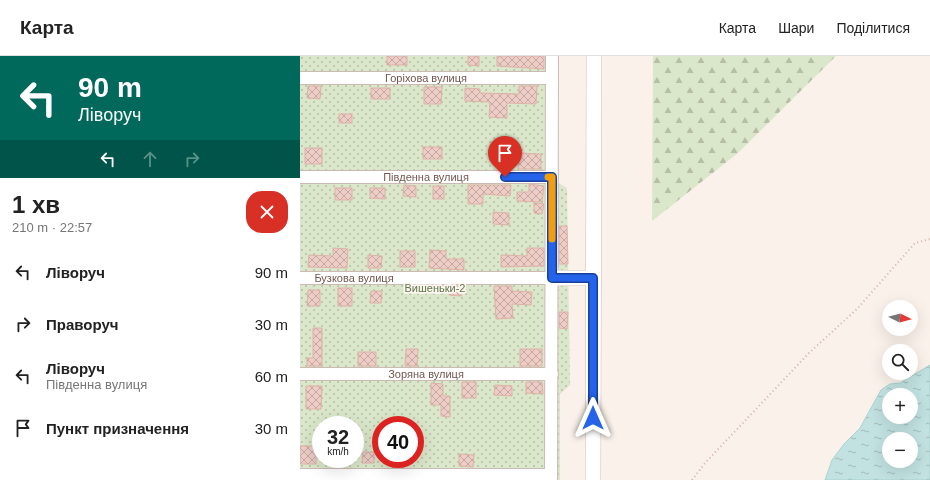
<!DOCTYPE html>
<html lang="uk">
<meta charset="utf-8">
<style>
body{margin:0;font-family:Helvetica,sans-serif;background:#f2f2f2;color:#222;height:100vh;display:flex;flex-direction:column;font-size:15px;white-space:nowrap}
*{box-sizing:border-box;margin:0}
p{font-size:13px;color:#767676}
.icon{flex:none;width:22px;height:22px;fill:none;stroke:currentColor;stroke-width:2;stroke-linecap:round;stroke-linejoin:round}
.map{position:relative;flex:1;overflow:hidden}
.panel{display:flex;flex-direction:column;background:#fff;width:300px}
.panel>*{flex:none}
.hud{background:#00695c;color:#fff;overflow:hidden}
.needle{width:26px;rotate:96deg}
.buttons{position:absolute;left:582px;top:244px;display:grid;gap:8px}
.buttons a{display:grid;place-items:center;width:36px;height:36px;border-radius:50%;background:#fff;box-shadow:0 4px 16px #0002;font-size:20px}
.speed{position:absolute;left:12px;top:360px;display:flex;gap:8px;font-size:20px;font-weight:700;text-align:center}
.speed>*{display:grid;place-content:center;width:52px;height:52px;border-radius:50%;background:#fff;box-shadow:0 4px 16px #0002;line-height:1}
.speed small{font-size:10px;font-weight:400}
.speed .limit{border:6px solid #d22;background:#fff;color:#111}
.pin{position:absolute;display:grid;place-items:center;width:34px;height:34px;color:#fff;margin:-41px -17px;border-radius:50% 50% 50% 0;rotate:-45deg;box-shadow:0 0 4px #0007}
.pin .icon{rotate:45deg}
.me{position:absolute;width:44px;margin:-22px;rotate:0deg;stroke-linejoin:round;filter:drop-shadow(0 0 3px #0008)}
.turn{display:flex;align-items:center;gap:14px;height:84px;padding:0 12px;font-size:18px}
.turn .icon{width:52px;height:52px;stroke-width:2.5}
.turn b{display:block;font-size:28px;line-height:34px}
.lanes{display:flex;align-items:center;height:38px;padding:0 12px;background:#0003;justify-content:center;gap:20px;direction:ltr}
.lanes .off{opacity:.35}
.round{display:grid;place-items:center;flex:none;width:42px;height:42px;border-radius:16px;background:#f2f2f2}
.head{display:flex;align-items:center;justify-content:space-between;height:68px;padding:0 12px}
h1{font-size:24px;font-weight:700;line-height:30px}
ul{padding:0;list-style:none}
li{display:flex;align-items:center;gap:12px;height:52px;padding:0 12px}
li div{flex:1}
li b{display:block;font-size:15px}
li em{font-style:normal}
header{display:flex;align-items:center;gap:24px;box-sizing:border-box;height:56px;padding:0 20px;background:#fff;border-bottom:1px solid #e0e0e0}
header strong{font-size:19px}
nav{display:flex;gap:22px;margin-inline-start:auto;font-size:14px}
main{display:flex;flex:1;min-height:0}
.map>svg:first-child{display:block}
</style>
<header>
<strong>Карта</strong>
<nav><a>Карта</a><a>Шари</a><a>Поділитися</a></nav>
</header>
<main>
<section class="panel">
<div class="hud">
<div class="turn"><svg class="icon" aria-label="left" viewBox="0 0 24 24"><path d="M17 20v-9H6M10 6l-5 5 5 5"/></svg><div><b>90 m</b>Ліворуч</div></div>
<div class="lanes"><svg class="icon" aria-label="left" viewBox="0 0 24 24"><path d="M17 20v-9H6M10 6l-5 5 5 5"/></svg><svg class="icon off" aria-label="ahead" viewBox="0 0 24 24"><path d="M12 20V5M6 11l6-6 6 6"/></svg><svg class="icon off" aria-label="right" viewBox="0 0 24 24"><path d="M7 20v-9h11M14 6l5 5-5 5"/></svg></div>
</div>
<div class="head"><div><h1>1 хв</h1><p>210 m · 22:57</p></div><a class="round" style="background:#d93025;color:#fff"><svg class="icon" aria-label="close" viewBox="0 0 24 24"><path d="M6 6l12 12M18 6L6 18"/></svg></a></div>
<ul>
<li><svg class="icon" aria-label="left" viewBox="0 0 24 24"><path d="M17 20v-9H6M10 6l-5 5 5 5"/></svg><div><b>Ліворуч</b></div><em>90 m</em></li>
<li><svg class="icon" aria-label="right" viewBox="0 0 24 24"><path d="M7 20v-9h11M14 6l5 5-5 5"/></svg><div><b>Праворуч</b></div><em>30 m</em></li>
<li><svg class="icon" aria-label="left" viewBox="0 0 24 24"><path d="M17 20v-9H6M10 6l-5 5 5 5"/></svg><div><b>Ліворуч</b><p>Південна вулиця</p></div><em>60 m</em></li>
<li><svg class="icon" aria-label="arrive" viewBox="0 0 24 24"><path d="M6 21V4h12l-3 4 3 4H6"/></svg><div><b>Пункт призначення</b></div><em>30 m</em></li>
</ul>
</section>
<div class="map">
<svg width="630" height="424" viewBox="0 0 630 424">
<defs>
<pattern id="forest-firs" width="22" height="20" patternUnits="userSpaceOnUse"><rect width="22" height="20" fill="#dbe7ca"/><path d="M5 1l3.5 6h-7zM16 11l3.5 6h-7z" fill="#b6bea6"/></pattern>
<pattern id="garden-dots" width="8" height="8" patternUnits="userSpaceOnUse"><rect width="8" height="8" fill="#dbe7ca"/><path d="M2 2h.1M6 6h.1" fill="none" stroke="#b6bea6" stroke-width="1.8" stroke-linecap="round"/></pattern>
<pattern id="water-ripples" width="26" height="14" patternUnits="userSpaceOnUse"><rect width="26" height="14" fill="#c1e2e1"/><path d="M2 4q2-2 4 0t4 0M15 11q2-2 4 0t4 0" fill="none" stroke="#a1bab9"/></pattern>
<pattern id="building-cross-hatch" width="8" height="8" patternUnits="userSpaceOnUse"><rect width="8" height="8" fill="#edcdc5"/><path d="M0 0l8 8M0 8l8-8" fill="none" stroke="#c4a9a2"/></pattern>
</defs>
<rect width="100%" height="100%" fill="#faf1ea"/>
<polygon fill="url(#forest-firs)" points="353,0 536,0 438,97 352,165"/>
<path fill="url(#garden-dots)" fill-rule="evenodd" d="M 0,0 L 258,0 L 257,126 L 267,132 L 270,329 L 260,338 L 260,424 L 0,424 ZM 21,369 L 55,369 L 55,403 L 21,403 ZM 81,369 L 115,369 L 115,403 L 81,403 Z"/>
<path fill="url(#water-ripples)" stroke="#a8d3d1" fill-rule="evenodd" d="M 630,309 L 630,424 L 525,424 L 532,404 L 544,388 L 560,372 L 581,334 L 590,328 L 600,327 ZM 589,339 L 611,339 L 611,361 L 589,361 ZM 589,383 L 611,383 L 611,405 L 589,405 Z"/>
<g fill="url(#building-cross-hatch)" stroke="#deb1a7">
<rect x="87" y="0" width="20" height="9"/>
<polygon points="168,0 179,0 179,10 168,9"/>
<polygon points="197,0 244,0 244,13 197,10"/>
<polygon points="8,30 21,30 20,43 7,42"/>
<polygon points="219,30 237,30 236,48 207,47 207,62 189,61 190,46 165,45 165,32 180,33 180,37 219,38"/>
<polygon points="124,31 142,31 141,48 124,48"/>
<rect x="71" y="32" width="19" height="11"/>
<rect x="39" y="58" width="13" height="9"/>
<rect x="123" y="91" width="19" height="12"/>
<rect x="5" y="92" width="17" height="16"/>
<polygon points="219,97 241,98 241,113 218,113"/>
<polygon points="229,128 244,130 242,146 217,145 217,136 229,136"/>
<polygon points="104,129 116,130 116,141 103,140"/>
<polygon points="168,129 211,129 210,140 183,138 183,148 168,148"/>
<rect x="133" y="130" width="11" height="13"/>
<rect x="35" y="132" width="17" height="12"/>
<polygon points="70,132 85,132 85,143 70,142"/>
<polygon points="234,147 244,148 242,158 234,157"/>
<polygon points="193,156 209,157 209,169 193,168"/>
<polygon points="259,170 267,170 268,208 259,208"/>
<polygon points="33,192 48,193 47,212 8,211 9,199 33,200"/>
<polygon points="227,192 244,192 244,210 201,211 201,199 227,200"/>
<polygon points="130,194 146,195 146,203 164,203 164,214 129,212"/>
<rect x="100" y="195" width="15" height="16"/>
<polygon points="68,199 82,200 81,212 68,212"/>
<polygon points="150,230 161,230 161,240 149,239"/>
<polygon points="194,230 212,230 212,235 232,236 231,249 212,248 213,262 196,263"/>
<rect x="38" y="232" width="14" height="18"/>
<polygon points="8,234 20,234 20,250 7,250"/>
<polygon points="71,235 82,235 81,247 70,247"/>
<polygon points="259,256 268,256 267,273 259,272"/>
<polygon points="13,272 22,272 22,310 7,310 7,302 13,302"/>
<polygon points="106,293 118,293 117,310 105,310"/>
<rect x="220" y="293" width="22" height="17"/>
<rect x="58" y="296" width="18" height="14"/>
<rect x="162" y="326" width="14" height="16"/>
<polygon points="226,326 242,326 243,338 226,337"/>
<polygon points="131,327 143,328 143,340 150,340 150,361 141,360 141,349 131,349"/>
<polygon points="195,329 212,330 212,340 194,339"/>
<polygon points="6,330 22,330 21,353 6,353"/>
<rect x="0" y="390" width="16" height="18"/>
<polygon points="63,396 74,396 74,407 62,407"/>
<polygon points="159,398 174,399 173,411 159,410"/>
</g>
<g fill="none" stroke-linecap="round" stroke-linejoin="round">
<defs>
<g id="minor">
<path id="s1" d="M 0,22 L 252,22"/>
<path id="s2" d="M 0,121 L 252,121"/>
<path id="s3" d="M 0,222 L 252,222"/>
<path id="s4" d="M 0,318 L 252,318"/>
<polyline points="0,419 251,419"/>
<polyline points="251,424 252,0"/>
</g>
<g id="tertiary">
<polyline points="252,222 293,222"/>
<polyline points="293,424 294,0"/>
</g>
</defs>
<use href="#minor" stroke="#cebab4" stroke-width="14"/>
<use href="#tertiary" stroke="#cebab4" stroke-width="16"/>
<polyline stroke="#d2b0a8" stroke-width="2" stroke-dasharray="1 3" stroke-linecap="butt" points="392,424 406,406 509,297 557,253 615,187 630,183"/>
<use href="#minor" stroke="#fff" stroke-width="12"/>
<use href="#tertiary" stroke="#fff" stroke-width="15"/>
</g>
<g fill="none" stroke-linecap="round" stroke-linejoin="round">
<defs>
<polyline id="route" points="205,121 252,121 252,222 293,222 293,362"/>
</defs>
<use href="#route" stroke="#184099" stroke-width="10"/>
<use href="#route" stroke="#2563eb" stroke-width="7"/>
<polyline stroke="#f59e0b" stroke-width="7" points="248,121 252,121 252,183"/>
</g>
<g text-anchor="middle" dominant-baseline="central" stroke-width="3.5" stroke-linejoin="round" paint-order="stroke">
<g font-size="11" fill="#735650" stroke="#fdf6f1">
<text stroke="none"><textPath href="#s1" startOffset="126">Горіхова вулиця</textPath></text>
<text stroke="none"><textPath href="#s2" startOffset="126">Південна вулиця</textPath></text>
<text stroke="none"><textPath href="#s3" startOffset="54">Бузкова вулиця</textPath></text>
<text stroke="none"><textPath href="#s4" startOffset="126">Зоряна вулиця</textPath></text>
</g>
<g font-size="11" fill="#5f774a" stroke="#fdf6f1">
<text x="135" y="232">Вишеньки-2</text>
</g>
</g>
</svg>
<div class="buttons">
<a><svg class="needle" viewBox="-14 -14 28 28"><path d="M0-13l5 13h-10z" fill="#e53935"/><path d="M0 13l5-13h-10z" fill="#767676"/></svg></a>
<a><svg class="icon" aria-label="search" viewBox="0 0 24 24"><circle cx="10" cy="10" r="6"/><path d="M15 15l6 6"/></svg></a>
<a>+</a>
<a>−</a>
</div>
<div class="speed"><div>32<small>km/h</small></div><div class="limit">40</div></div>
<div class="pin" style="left:205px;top:121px;background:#d93025"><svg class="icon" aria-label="arrive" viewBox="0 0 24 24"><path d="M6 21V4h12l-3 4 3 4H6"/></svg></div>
<svg class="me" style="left:293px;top:362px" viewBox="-20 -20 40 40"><path d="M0-17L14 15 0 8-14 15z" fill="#2563eb" stroke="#fff" stroke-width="4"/></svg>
</div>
</main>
